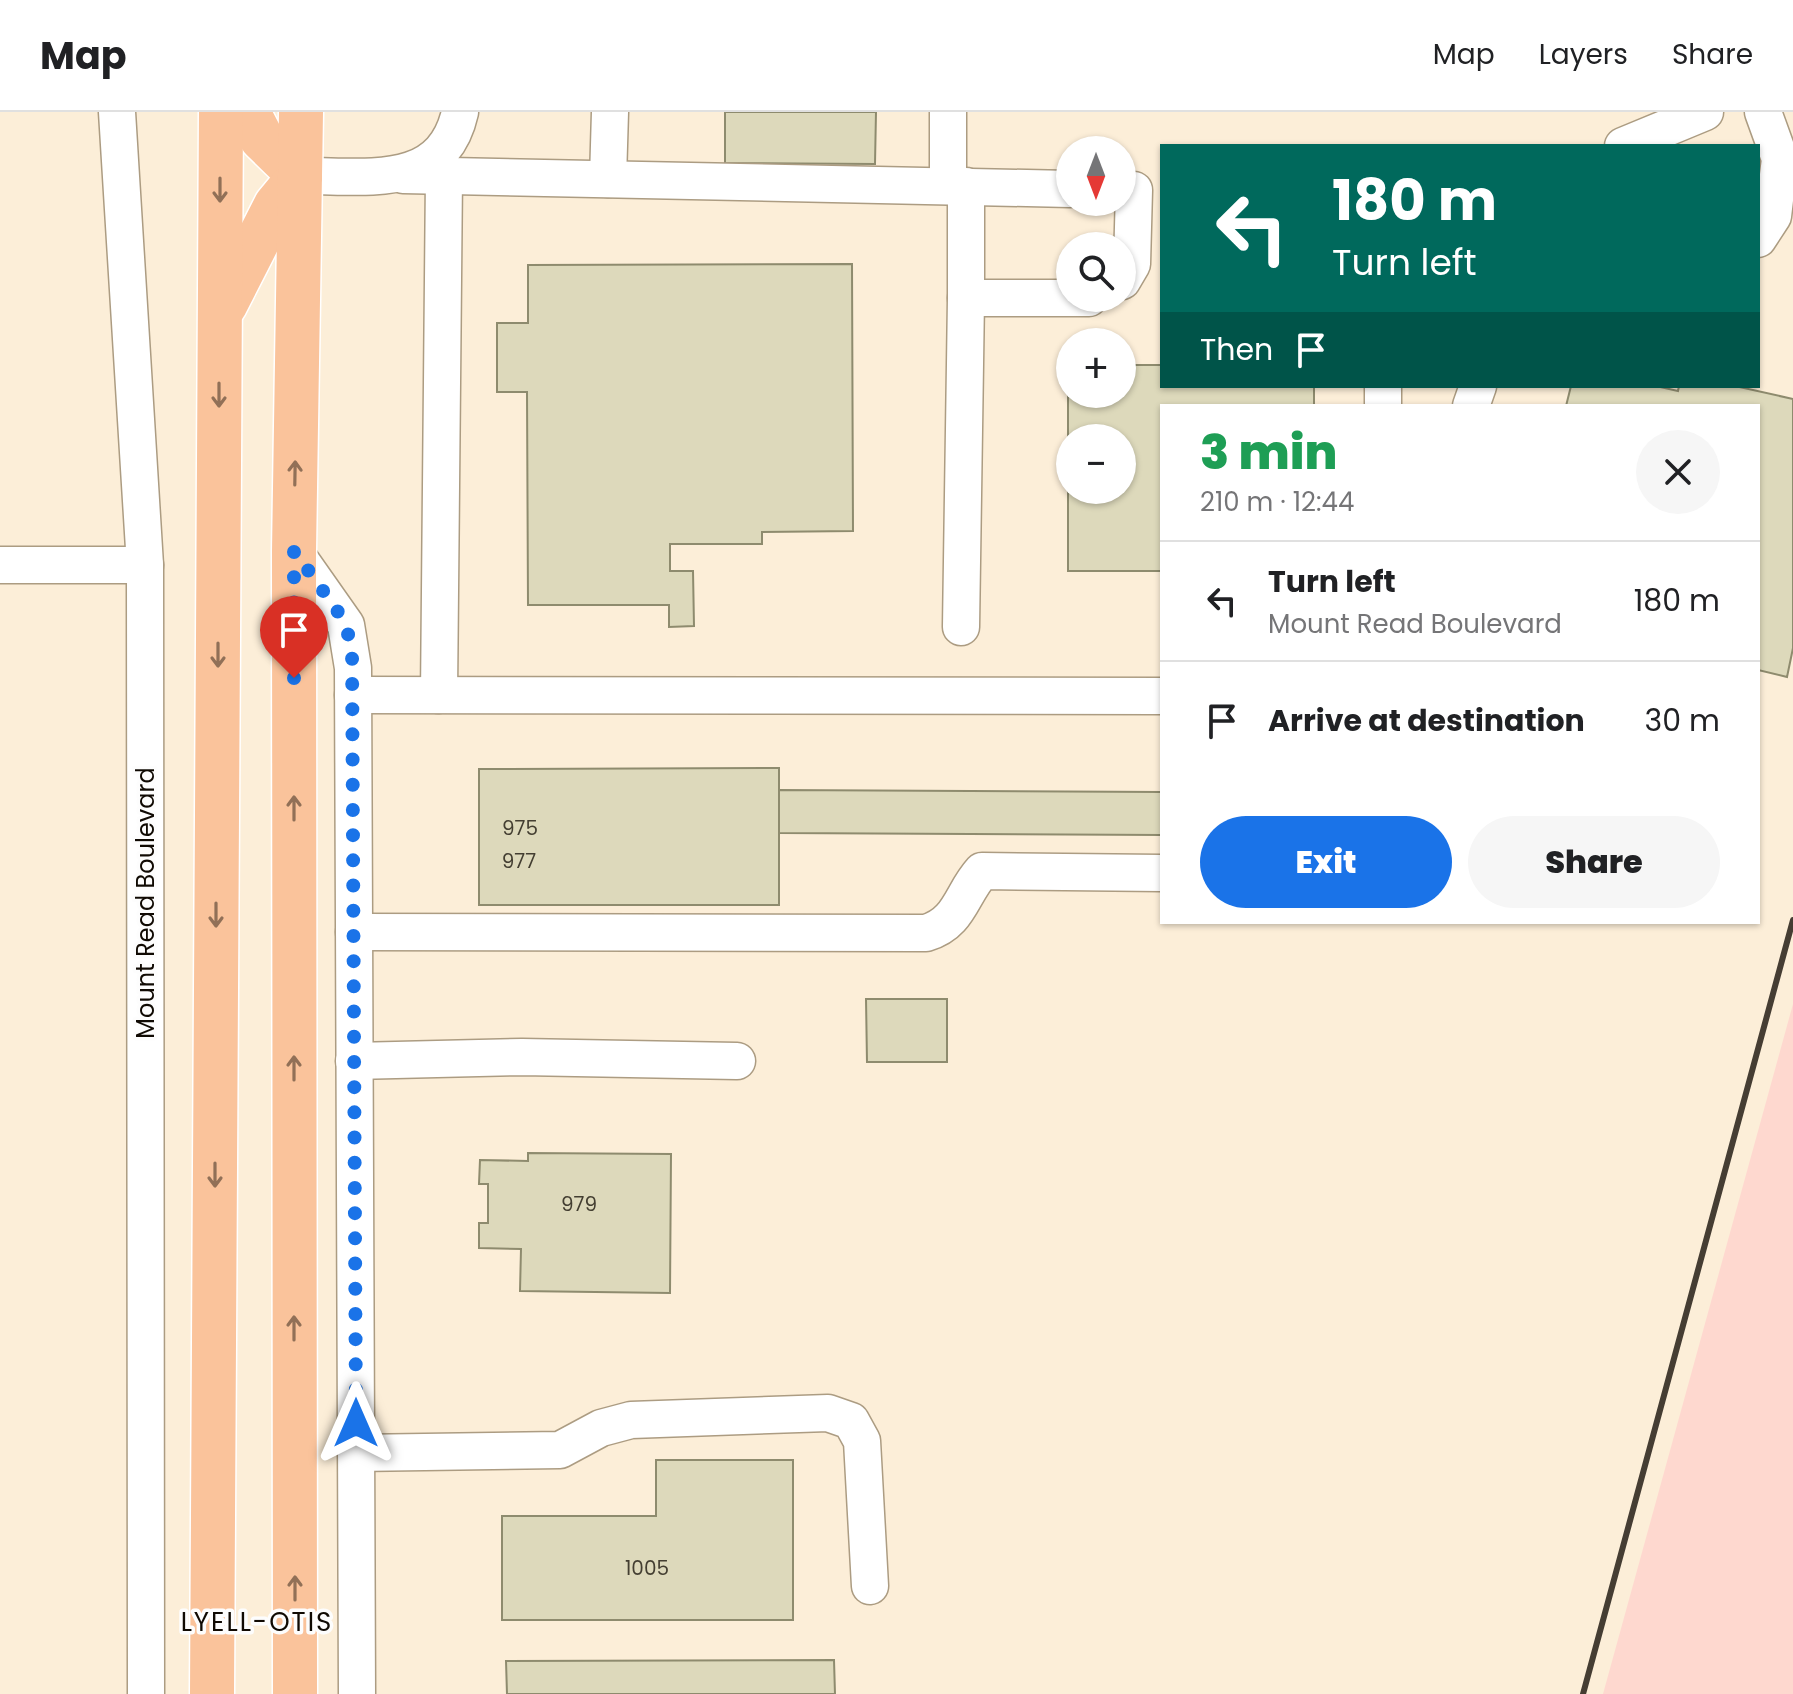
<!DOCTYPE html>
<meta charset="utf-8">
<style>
body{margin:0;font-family:Poppins,sans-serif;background:#f6f6f6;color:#202124;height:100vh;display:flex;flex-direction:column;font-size:30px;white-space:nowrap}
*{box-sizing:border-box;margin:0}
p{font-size:26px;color:#757577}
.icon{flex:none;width:44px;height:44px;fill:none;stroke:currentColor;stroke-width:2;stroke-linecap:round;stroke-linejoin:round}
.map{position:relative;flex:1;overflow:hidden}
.drawer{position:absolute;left:1160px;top:292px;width:600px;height:520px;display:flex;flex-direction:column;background:#fff;border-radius:0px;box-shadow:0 2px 6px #0004}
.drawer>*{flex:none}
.guide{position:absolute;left:1160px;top:32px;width:600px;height:244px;border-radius:0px;box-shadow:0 2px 6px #0004;background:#00695c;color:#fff;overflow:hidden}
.needle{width:52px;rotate:180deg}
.tools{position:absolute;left:1056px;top:24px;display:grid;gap:16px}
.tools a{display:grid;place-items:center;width:80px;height:80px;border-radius:50%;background:#fff;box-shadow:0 2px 6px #0004;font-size:40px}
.pin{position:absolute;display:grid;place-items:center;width:68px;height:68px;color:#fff;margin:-82px -34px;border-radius:50% 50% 50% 0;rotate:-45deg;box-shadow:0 0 8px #0007}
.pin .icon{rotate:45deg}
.me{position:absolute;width:88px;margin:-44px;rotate:0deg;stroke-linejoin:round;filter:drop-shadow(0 0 6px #0008)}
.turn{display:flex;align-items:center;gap:28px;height:168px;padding:0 40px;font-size:36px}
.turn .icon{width:104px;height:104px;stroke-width:2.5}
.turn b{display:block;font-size:56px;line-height:68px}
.then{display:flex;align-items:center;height:76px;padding:0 40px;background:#0003;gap:16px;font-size:30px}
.round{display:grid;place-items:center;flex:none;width:84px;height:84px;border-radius:42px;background:#f6f6f6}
.head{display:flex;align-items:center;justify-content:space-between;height:136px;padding:0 40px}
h1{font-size:48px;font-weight:800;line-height:60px;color:#1e9e55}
.primary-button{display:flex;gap:16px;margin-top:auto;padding:16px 40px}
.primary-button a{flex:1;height:92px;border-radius:48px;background:#1a73e8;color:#fff;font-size:32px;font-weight:800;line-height:92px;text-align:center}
.primary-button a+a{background:#f6f6f6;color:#202124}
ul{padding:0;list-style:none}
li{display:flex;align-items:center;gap:24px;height:120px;padding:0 40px;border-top:2px solid #e0e0e0}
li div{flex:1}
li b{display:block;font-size:30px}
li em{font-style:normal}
header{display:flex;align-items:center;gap:48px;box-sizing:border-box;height:112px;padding:0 40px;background:#fff;border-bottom:2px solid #e0e0e0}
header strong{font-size:38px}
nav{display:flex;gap:44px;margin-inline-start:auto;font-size:28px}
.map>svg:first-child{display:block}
</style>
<header>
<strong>Map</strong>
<nav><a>Map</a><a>Layers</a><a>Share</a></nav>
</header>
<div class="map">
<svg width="1793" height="1582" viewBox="0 0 1793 1582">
<rect width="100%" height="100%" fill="#fceed8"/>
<polygon fill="#fed8cf" points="1793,892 1793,1582 1603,1582"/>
<g fill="#ddd9bb" stroke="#8e8b6e" stroke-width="2" fill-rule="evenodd">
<polygon points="725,0 876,0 875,52 725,51"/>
<polygon points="852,152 853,419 762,420 762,432 670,432 670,459 693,459 694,514 669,515 669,493 528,493 527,280 497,280 497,211 528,211 528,153"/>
<path d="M 1068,253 L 1070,282 L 1122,282 L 1122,253 L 1162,253 L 1162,274 L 1314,274 L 1314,294 L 1162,294 L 1162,459 L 1068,459 ZM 1070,326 L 1122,326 L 1122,378 L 1070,378 Z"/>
<polygon points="1571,274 1656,274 1678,279 1679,274 1735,274 1793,287 1793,536 1787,565 1758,558 1758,294 1566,294"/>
<polygon points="779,656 779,793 479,793 479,657"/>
<polygon points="779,678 1162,680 1162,723 779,721"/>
<polygon points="866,887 947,887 947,950 867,950"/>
<polygon points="528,1041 671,1042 670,1181 520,1179 521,1137 479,1136 479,1111 488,1111 488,1072 479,1072 480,1048 528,1049"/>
<polygon points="656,1348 793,1348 793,1508 502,1508 502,1404 656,1404"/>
<polygon points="834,1548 835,1582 507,1582 506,1549"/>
</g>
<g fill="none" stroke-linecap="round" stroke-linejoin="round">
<defs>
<g id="minor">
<polyline points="117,0 145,453 146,1582"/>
<polyline points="948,0 948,74"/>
<polyline points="1623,34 1705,0"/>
<polyline points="403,63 1070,77"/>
<path d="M 300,64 C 364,63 442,80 460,0"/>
<polyline points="608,67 610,0"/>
<polyline points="966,74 966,186 1089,186"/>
<polyline points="1758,127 1773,104 1780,47 1763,0"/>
<polyline points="1122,169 1132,152 1134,78"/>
<polyline points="1383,274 1383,294"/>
<polyline points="1471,294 1478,274"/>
<polyline points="294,439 346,513 353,556 357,1582"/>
<polyline points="0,453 145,453"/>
<polyline points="961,515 966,186"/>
<polyline points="353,583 1162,584"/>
<polyline points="439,583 444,63"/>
<path d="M 354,820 L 926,821 C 960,811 961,782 982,759 L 1162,761"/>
<polyline points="354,949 522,945 737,949"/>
<polyline points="356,1341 560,1338 601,1316 631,1308 828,1301 851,1309 862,1329 870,1474"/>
</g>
<g id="major">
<polyline points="248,0 262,27 300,64"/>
<polyline points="225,193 276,93 300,64"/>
<polyline points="212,1582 221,0"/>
<polyline points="295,1582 294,439 301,0"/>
</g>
</defs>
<use href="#minor" stroke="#ac9c82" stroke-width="39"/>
<use href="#major" stroke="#fff" stroke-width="47"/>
<use href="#minor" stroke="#fff" stroke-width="36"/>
<use href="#major" stroke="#fac39b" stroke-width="44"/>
<polyline stroke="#453d33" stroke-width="6" points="1583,1582 1793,808"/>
</g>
<defs><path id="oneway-shaft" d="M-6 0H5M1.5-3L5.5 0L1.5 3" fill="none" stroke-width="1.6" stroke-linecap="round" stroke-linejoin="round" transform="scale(2)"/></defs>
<g stroke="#917057">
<use href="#oneway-shaft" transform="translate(220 78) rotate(90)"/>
<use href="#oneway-shaft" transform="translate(219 283) rotate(90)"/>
<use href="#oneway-shaft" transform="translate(295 361) rotate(-89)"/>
<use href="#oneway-shaft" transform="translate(218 543) rotate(90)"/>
<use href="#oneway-shaft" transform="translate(294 696) rotate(-90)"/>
<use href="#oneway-shaft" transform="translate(216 803) rotate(90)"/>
<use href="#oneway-shaft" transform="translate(294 956) rotate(-90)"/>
<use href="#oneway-shaft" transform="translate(215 1063) rotate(90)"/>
<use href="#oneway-shaft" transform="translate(294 1216) rotate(-90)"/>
<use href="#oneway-shaft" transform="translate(295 1476) rotate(-90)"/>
</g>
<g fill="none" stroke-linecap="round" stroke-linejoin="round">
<polyline stroke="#1a73e8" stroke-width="14" stroke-dasharray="0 25.2" points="294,566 294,439 337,498 352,531 356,1311"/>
</g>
<g text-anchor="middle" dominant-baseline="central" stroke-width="7" stroke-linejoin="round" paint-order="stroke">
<g font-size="20" fill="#433e31">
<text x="520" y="716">975</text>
<text x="519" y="749">977</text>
<text x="579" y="1092">979</text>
<text x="647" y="1456">1005</text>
</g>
<g font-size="24" fill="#100a03" stroke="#fdfdfd">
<text transform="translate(145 791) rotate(-90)">Mount Read Boulevard</text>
</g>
<g font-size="26" letter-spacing="2" fill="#100a03" stroke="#fdfdfd">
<text x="257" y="1510">LYELL-OTIS</text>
</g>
</g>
</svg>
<div class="tools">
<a><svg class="needle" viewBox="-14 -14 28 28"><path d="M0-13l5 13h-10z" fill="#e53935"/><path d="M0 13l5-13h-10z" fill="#757577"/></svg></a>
<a><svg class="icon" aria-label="search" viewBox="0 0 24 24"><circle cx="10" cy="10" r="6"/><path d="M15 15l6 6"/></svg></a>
<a>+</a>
<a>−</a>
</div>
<div class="pin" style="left:294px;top:566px;background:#d93025"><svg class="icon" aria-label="arrive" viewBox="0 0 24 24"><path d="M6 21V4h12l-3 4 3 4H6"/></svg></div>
<svg class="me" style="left:356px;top:1311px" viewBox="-20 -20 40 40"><path d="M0-17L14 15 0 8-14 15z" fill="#1a73e8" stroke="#fff" stroke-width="4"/></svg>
<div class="guide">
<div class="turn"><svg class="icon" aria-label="left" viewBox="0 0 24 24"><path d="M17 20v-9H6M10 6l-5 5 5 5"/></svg><div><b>180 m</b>Turn left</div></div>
<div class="then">Then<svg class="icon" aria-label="arrive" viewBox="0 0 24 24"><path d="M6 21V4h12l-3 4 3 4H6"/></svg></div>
</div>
<section class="drawer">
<div class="head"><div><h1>3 min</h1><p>210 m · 12:44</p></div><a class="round"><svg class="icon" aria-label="close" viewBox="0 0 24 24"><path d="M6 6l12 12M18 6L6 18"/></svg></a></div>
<ul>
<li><svg class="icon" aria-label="left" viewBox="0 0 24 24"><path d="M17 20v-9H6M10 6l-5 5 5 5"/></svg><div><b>Turn left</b><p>Mount Read Boulevard</p></div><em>180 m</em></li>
<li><svg class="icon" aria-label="arrive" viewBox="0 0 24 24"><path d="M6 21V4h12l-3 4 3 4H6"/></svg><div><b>Arrive at destination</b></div><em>30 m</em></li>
</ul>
<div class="primary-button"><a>Exit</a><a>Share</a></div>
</section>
</div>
